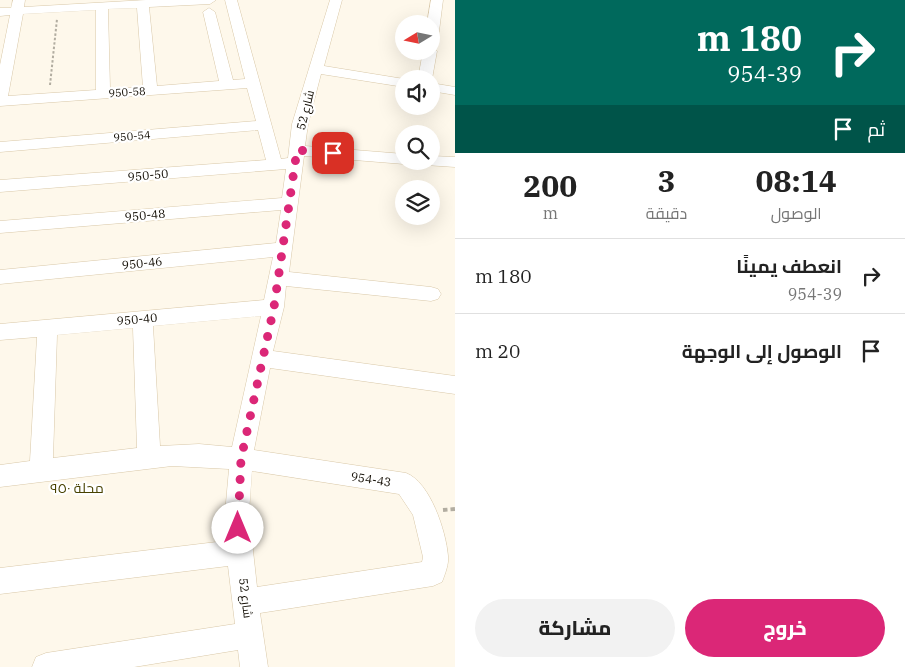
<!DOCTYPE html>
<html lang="ar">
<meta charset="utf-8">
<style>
body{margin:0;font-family:"IBM Plex Serif",Cairo,serif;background:#f2f2f2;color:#222;direction:rtl;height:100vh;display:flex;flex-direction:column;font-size:19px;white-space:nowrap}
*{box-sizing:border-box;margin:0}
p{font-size:16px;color:#767676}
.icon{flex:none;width:28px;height:28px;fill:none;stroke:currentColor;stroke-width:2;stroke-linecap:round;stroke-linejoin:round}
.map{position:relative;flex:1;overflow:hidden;direction:ltr}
.sheet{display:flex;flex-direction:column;background:#fff;width:450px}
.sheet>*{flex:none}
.top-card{background:#00695c;color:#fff;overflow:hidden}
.needle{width:32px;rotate:260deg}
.tools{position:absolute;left:395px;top:15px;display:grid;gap:10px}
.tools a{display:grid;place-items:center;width:45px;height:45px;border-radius:50%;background:#fff;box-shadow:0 5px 20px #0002;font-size:25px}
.pin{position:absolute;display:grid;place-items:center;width:42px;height:42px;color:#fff;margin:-21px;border-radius:10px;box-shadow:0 2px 8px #0006}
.me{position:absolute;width:55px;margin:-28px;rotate:0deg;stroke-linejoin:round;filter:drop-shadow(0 0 4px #0008)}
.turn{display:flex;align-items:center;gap:18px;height:105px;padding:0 20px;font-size:22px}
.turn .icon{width:65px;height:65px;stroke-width:2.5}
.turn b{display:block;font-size:35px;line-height:42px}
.then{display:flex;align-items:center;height:48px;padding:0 20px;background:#0003;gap:10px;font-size:19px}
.eta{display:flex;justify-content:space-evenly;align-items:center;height:85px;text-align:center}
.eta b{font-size:30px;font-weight:800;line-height:35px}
.action{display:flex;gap:10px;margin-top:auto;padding:10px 20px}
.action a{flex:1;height:58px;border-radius:30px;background:#db2777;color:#fff;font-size:20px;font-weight:800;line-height:58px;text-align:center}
.action a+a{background:#f2f2f2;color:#222}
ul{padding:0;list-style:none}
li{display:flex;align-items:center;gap:15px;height:75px;padding:0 20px;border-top:1px solid #e0e0e0}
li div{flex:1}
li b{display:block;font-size:19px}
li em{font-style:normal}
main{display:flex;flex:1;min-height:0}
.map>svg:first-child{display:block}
</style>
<main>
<section class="sheet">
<div class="top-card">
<div class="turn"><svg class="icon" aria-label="right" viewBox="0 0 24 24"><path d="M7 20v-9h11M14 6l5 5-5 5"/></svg><div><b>180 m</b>954-39</div></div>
<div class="then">ثم<svg class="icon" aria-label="arrive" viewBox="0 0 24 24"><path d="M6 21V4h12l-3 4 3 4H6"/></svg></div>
</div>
<div class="eta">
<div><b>08:14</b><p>الوصول</p></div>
<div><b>3</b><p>دقيقة</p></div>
<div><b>200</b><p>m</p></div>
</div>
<ul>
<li><svg class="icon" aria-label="right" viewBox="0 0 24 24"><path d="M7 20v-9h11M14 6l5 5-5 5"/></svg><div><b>انعطف يمينًا</b><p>954-39</p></div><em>180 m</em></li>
<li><svg class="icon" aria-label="arrive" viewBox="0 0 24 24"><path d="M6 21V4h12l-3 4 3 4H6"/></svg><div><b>الوصول إلى الوجهة</b></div><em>20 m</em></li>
</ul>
<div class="action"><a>خروج</a><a>مشاركة</a></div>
</section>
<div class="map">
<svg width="455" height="667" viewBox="0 0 455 667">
<rect width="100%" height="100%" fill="#fef8eb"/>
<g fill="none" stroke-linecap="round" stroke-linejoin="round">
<defs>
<g id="minor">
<path d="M 13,0 L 25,0 L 24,7 L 146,0 L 216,0 L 210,4 L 149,7 L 157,86 L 219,81 L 203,12 L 209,8 L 215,12 L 233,80 L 245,79 L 225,0 L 237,0 L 281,159 L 288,158 L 292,124 L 330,0 L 342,0 L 324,66 L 404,79 L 404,87 L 321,74 L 308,124 L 305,146 L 404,154 L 404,161 L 410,161 L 404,164 L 304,156 L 289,272 L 431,287 L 438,289 L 441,294 L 438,299 L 431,301 L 286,286 L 284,307 L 273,351 L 455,376 L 455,394 L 270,368 L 254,450 L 406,473 C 430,482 446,531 448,556 C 449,564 445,574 442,582 L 433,586 L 260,613 L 268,667 L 240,667 L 238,650 L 134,667 L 32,667 L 36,657 L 46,653 L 235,624 L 228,566 L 0,594 L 0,568 L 225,541 L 225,514 L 229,469 L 172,466 L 0,487 L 0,465 L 30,461 L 37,337 L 0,340 L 0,324 L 264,300 L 273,257 L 0,284 L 0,270 L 276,243 L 281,210 L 0,233 L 0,221 L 282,198 L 286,169 L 0,192 L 0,180 L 266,160 L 258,130 L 0,152 L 0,142 L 256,121 L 247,88 L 0,106 L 0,65 L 10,15 L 0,16 L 0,8 L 11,8 ZM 137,8 L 143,87 L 110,89 L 108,9 ZM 96,10 L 96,90 L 8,96 L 23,14 ZM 261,316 L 232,447 L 199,444 L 160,446 L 153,326 ZM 133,328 L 137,448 L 53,458 L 57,335 ZM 252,471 L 399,494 L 413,515 L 423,557 L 422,562 L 257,587 L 249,514 Z"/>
<polygon points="431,0 443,0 438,39 431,43 431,24 427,24"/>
<polygon points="431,47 437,51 432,79 418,79 423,51 431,51"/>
<polygon points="431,83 455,87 455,95 431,91"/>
<polygon points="431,156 455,157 455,167 425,165 423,161 431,161"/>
</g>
</defs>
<use href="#minor" stroke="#d9c8a8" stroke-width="1"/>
<polyline stroke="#b2ada1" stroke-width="2" stroke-dasharray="2.5 2" stroke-linecap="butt" points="50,85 57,19"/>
<polyline stroke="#b2ada1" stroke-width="4" stroke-dasharray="4.5 3" stroke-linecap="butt" points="443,510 455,509"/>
<use href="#minor" fill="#fff" fill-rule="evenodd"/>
</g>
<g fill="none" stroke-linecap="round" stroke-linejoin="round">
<polyline stroke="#db2777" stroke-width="9" stroke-dasharray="0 16.2" points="238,528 241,459 274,307 297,150 333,153"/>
</g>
<g text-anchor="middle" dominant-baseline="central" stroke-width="4.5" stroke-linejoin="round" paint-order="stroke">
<g font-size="11" fill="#110c03" stroke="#fff">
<text transform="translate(127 92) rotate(-4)">950-58</text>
<text transform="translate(132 136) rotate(-5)">950-54</text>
</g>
<g font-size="12" fill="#110c03" stroke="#fff">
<text transform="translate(305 110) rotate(-76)">شارع 52</text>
<text transform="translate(148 175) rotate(-5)">950-50</text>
<text transform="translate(145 215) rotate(-5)">950-48</text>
<text transform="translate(142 263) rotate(-6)">950-46</text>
<text transform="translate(137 319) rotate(-5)">950-40</text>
<text transform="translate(371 479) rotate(9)">954-43</text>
<text transform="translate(246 598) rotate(83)">شارع 52</text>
</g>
<g font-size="14" fill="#484200" stroke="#fff">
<text x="77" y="488">محلة ٩٥٠</text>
</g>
</g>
</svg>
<div class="tools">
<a><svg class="needle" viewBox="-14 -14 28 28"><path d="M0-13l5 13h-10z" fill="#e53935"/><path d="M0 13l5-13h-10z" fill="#767676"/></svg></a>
<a><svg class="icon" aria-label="sound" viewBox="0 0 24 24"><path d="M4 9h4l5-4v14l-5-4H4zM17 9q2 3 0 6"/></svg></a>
<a><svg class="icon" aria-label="search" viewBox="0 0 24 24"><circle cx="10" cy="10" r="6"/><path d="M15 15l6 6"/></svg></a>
<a><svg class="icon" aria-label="layers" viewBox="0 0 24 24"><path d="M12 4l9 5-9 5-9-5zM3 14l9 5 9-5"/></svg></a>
</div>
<div class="pin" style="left:333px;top:153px;background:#d93025"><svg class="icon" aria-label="arrive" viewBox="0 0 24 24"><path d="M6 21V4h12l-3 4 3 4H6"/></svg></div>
<svg class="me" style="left:238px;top:528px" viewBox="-20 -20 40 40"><circle r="19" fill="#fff"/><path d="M0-13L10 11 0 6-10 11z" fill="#db2777"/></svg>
</div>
</main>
